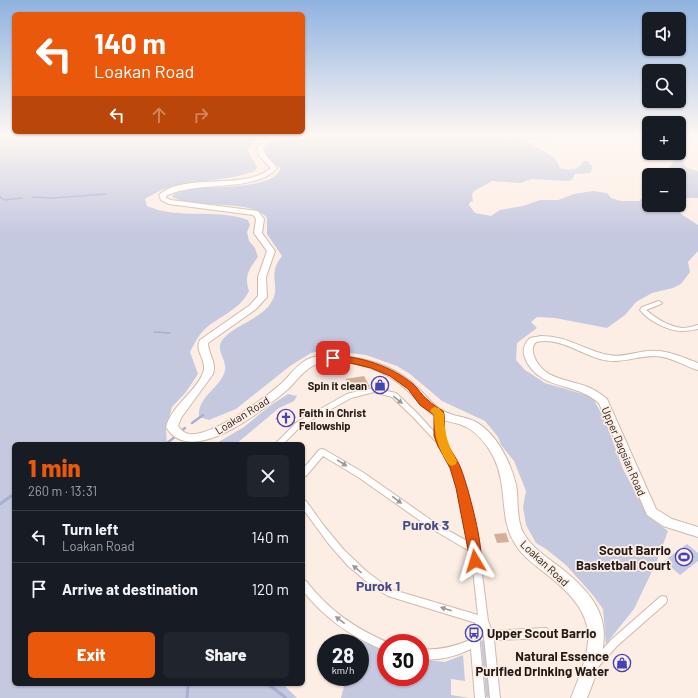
<!DOCTYPE html>
<meta charset="utf-8">
<style>
body{margin:0;font-family:Barlow,sans-serif;background:#20242c;color:#f1f3f6;height:100vh;display:flex;flex-direction:column;font-size:15px;white-space:nowrap}
*{box-sizing:border-box;margin:0}
p{font-size:13px;color:#9ea1a6}
.icon{flex:none;width:22px;height:22px;fill:none;stroke:currentColor;stroke-width:2;stroke-linecap:round;stroke-linejoin:round}
.map{position:relative;flex:1;overflow:hidden}
.details{position:absolute;left:12px;top:442px;width:293px;height:244px;display:flex;flex-direction:column;background:#171b24;border-radius:6px;box-shadow:0 1px 3px #0004}
.details>*{flex:none}
.top-card{position:absolute;left:12px;top:12px;width:293px;height:122px;border-radius:6px;box-shadow:0 1px 3px #0004;background:#ea580c;color:#fff;overflow:hidden}
.controls{position:absolute;left:642px;top:12px;display:grid;gap:8px}
.controls a{display:grid;place-items:center;width:44px;height:44px;border-radius:6px;background:#171b24;box-shadow:0 1px 3px #0004;font-size:20px}
.speed{position:absolute;left:317px;top:634px;display:flex;gap:8px;font-size:20px;font-weight:700;text-align:center}
.speed>*{display:grid;place-content:center;width:52px;height:52px;border-radius:50%;background:#171b24;box-shadow:0 1px 3px #0004;line-height:1}
.speed small{font-size:10px;font-weight:400}
.speed .limit{border:6px solid #d22;background:#fff;color:#111}
.pin{position:absolute;display:grid;place-items:center;width:34px;height:34px;color:#fff;margin:-17px;border-radius:8px;box-shadow:0 2px 6px #0006}
.me{position:absolute;width:44px;margin:-22px;rotate:353deg;stroke-linejoin:round;filter:drop-shadow(0 0 3px #0008)}
.turn{display:flex;align-items:center;gap:14px;height:84px;padding:0 16px;font-size:18px}
.turn .icon{width:52px;height:52px;stroke-width:2.5}
.turn b{display:block;font-size:28px;line-height:34px}
.lanes{display:flex;align-items:center;height:38px;padding:0 16px;background:#0003;justify-content:center;gap:20px;direction:ltr}
.lanes .off{opacity:.35}
.round{display:grid;place-items:center;flex:none;width:42px;height:42px;border-radius:6px;background:#20242c}
.summary{display:flex;align-items:center;justify-content:space-between;height:68px;padding:0 16px}
h1{font-size:24px;font-weight:800;line-height:30px;color:#ea580c}
.button{display:flex;gap:8px;margin-top:auto;padding:8px 16px}
.button a{flex:1;height:46px;border-radius:6px;background:#ea580c;color:#fff;font-size:16px;font-weight:800;line-height:46px;text-align:center}
.button a+a{background:#20242c;color:#f1f3f6}
ul{padding:0;list-style:none}
li{display:flex;align-items:center;gap:12px;height:52px;padding:0 16px;border-top:1px solid #363941}
li div{flex:1}
li b{display:block;font-size:15px}
li em{font-style:normal}
.map>svg:first-child{display:block}
</style>
<div class="map">
<svg width="698" height="698" viewBox="0 0 698 698">
<rect width="100%" height="100%" fill="#fdeee5"/>
<g fill="#c5c9e0">
<path d="M 0,135 L 264,135 L 256,139 L 248,150 C 250,157 255,162 257,168 L 255,171 C 228,181 200,180 173,186 C 163,188 154,194 145,199 L 147,206 C 179,220 216,208 248,220 L 250,225 L 247,232 L 249,241 L 255,248 L 258,257 C 249,269 244,276 249,291 C 240,310 219,316 204,330 C 198,336 194,344 190,352 L 198,374 L 186,392 L 172,407 L 166,429 L 167,444 L 14,444 L 14,684 L 283,684 L 297,698 L 0,698 Z"/>
<path d="M 291,135 L 550,135 L 546,140 L 529,139 L 526,141 L 555,158 L 560,168 C 569,171 579,170 584,161 L 588,161 L 592,166 L 591,173 L 575,174 L 572,180 L 568,181 L 531,179 L 520,183 L 491,181 C 485,187 476,187 472,194 L 473,201 L 470,202 L 469,205 L 475,213 L 491,216 L 500,210 L 523,206 L 540,200 L 558,200 L 574,194 L 593,191 L 607,193 L 611,198 L 621,201 L 639,201 L 649,192 L 649,205 L 673,205 L 681,214 L 698,225 L 698,251 L 688,262 L 690,272 L 681,284 L 673,288 L 652,293 L 636,302 L 625,315 L 607,328 L 555,318 L 537,317 L 531,322 L 537,328 L 517,343 L 516,360 L 525,370 L 545,383 L 586,395 L 594,400 L 605,420 L 623,469 L 645,510 L 653,520 L 668,531 L 657,561 L 634,609 L 606,644 L 603,609 L 592,594 L 566,565 L 546,549 L 536,543 L 526,525 L 523,507 L 526,491 L 514,461 L 501,445 L 498,437 L 485,421 L 442,401 L 410,374 L 397,366 L 366,355 L 324,350 L 311,353 L 290,366 L 236,409 L 209,420 L 199,417 C 197,396 222,387 225,370 C 227,359 214,349 223,339 C 236,323 264,319 273,299 C 280,285 267,274 282,256 L 267,234 L 267,218 C 252,198 196,210 172,197 L 174,194 C 182,191 190,189 198,188 C 214,187 279,188 280,168 C 276,164 271,161 267,157 C 255,145 285,138 291,135 Z"/>
<polygon points="674,158 681,159 687,168 698,171 698,198 679,198 679,175 668,175 669,167 673,163"/>
<polygon points="288,394 297,396 294,401 279,408 236,444 215,444 244,427 271,405"/>
<polygon points="687,544 698,553 698,561 680,575 664,561"/>
<polygon points="482,640 484,641 491,698 486,697 481,642"/>
<polygon points="361,641 386,650 386,677 420,677 420,659 445,662 463,655 465,681 451,679 451,695 469,698 341,698 346,678 346,677 360,677 360,643"/>
</g>
<g fill="none" stroke-linecap="round" stroke-linejoin="round">
<g stroke="#a9afd3" stroke-width="1.5">
<polyline points="0,197 4,200 22,198"/>
<polyline points="32,197 53,198 106,194"/>
<polyline points="154,332 170,333"/>
</g>
<g stroke="#a9afd3" stroke-width="2.5">
<polyline points="192,423 203,415"/>
<polyline points="180,432 185,428"/>
<polyline points="166,444 177,435"/>
<polyline points="10,497 14,494"/>
</g>
<g stroke="#a9afd3" stroke-width="3">
<polyline points="0,504 11,496"/>
<polyline points="268,684 286,698"/>
<polyline points="187,698 188,684"/>
</g>
</g>
<g fill="#d3af99">
<polygon points="364,376 370,387 357,390 345,379"/>
<polygon points="284,411 296,417 292,420 295,422 290,427 275,419"/>
<polygon points="506,533 509,542 497,543 494,534"/>
<polygon points="625,656 631,666 626,668 617,665 614,661"/>
</g>
<g fill="none" stroke-linecap="round" stroke-linejoin="round">
<defs>
<g id="street">
<path d="M 659,301 L 662,303 L 661,304 L 646,310 C 655,318 670,327 682,328 C 688,328 693,326 698,325 L 698,329 C 693,330 688,331 682,331 C 668,331 649,321 640,310 L 642,307 Z"/>
<path d="M 374,388 L 396,393 L 417,413 L 437,435 L 438,424 L 436,414 L 437,412 L 441,412 L 444,424 L 444,436 L 447,446 L 460,468 L 466,488 L 479,550 L 488,621 L 492,631 L 546,628 L 549,630 L 551,633 L 549,636 L 546,638 L 494,640 L 500,698 L 490,698 L 484,636 L 482,630 L 479,634 L 485,698 L 475,698 L 471,649 C 454,657 438,661 420,659 L 420,649 C 438,651 453,647 470,640 L 469,633 L 476,623 L 388,596 L 372,586 L 348,566 L 328,543 L 303,509 L 303,500 L 306,501 L 324,526 L 344,550 L 366,571 L 390,589 L 478,615 L 471,552 L 432,529 L 358,477 L 323,456 L 306,476 L 303,477 L 303,469 L 319,450 L 322,449 L 325,450 L 364,473 L 438,525 L 469,542 L 458,488 L 452,468 L 440,446 L 413,417 L 392,397 L 374,392 L 351,398 L 301,426 L 283,444 L 275,444 L 297,422 L 347,394 L 358,391 Z"/>
<path d="M 303,580 L 306,581 C 330,611 354,628 389,643 L 386,643 L 386,651 C 353,638 325,619 303,591 Z"/>
<polygon points="663,596 666,597 667,600 666,603 617,646 599,666 596,668 593,666 591,663 593,660 611,640 660,597"/>
</g>
<path id="secondary" d="M 541,336 C 569,336 585,351 609,355 C 622,358 635,352 648,351 C 666,349 682,357 698,363 L 698,370 C 683,366 671,356 655,356 C 635,356 619,365 600,359 C 579,353 559,337 536,342 C 532,346 532,351 534,356 C 543,380 568,379 588,387 C 595,390 601,394 607,399 L 656,509 L 672,519 L 698,527 L 698,537 L 663,526 L 647,515 L 599,403 C 574,381 539,391 525,358 C 522,350 524,344 530,338 Z"/>
<path id="primary" d="M 274,135 L 283,135 L 269,141 L 263,148 L 265,154 L 277,168 C 256,193 196,180 166,196 L 166,198 L 171,200 L 258,211 L 264,219 L 262,233 L 275,251 L 266,277 L 267,297 L 256,309 L 208,343 C 208,354 217,362 213,374 L 181,418 L 178,426 C 181,430 184,433 189,434 C 212,437 265,398 282,383 C 290,375 296,366 306,360 C 320,353 335,354 349,357 C 373,360 398,369 416,386 C 424,393 431,403 440,409 C 449,415 459,416 469,419 C 489,426 502,447 510,466 C 513,474 516,482 517,491 C 518,505 517,522 524,534 C 532,548 548,558 561,568 C 615,611 611,639 587,698 L 571,698 C 593,643 601,618 550,577 C 538,567 522,557 514,542 C 499,517 508,487 494,458 C 487,444 475,429 459,424 C 450,422 441,420 433,415 C 423,409 416,398 407,390 C 387,371 357,361 330,361 C 323,361 317,363 311,367 C 301,373 295,383 287,390 C 263,410 191,469 166,427 C 172,405 195,393 203,373 C 208,361 194,351 200,340 L 250,305 L 258,296 L 258,277 L 267,251 L 254,233 L 256,219 L 253,215 L 169,204 L 161,200 L 159,195 C 182,172 245,191 271,168 L 259,156 L 257,148 L 265,139 Z"/>
</defs>
<use href="#street" stroke="#d0b9ab" stroke-width="2"/>
<use href="#secondary" stroke="#d0b9ab" stroke-width="2"/>
<use href="#primary" stroke="#d0b9ab" stroke-width="2"/>
<use href="#street" fill="#fff" fill-rule="evenodd"/>
<use href="#secondary" fill="#fff" fill-rule="evenodd"/>
<use href="#primary" fill="#fff" fill-rule="evenodd"/>
</g>
<defs><path id="oneway-solid" d="M-6-.8H1V-3.2L6.5 0L1 3.2V.8H-6Z"/></defs>
<g fill="#9c9896">
<use href="#oneway-solid" transform="translate(398 400) rotate(39)"/>
<use href="#oneway-solid" transform="translate(342 463) rotate(32)"/>
<use href="#oneway-solid" transform="translate(397 500) rotate(36)"/>
<use href="#oneway-solid" transform="translate(357 569) rotate(-140)"/>
<use href="#oneway-solid" transform="translate(446 609) rotate(-162)"/>
<use href="#oneway-solid" transform="translate(340 620) rotate(-142)"/>
</g>
<linearGradient id="sky" x2="0" y2="1"><stop stop-color="#8fb2e0"/><stop offset="0.58" stop-color="#fef7f3"/><stop offset="1" stop-color="#fef7f3" stop-opacity="0"/></linearGradient>
<rect width="698" height="233" fill="url(#sky)"/>
<path fill="#ea580c" stroke="#983908" d="M 333,355 C 362,357 391,366 413,384 C 419,389 422,396 428,400 C 432,404 438,408 443,411 L 444,414 C 445,421 444,429 445,435 C 447,448 457,457 461,469 C 467,483 486,553 480,565 L 475,567 L 471,565 L 456,488 L 450,468 L 438,446 L 434,436 L 434,415 L 420,405 L 408,389 L 390,376 L 371,368 L 346,362 L 330,360 L 329,358 Z"/>
<path fill="#f59e0b" d="M 435,407 L 439,408 L 444,414 C 445,436 447,442 457,461 L 456,464 L 452,466 L 448,464 C 437,445 435,438 434,415 L 430,411 L 432,408 Z"/>
<defs>
<symbol id="shop-ring" viewBox="-11 -11 22 22"><circle r="9.5" fill="#fdeee5" stroke="#4541b7" stroke-width="1.5"/><path d="M-5-2.5h2.3a2.7 3.5 0 0 1 5.4 0H5L5.5 6h-11ZM-1.5-2.5h3a1.5 2.3 0 0 0-3 0Z" fill="#4541b7"/></symbol>
<symbol id="church-ring" viewBox="-11 -11 22 22"><circle r="9.5" fill="#fdeee5" stroke="#4541b7" stroke-width="1.5"/><path d="M-1.2-6h2.4v3.5h3.3v2.4h-3.3V6h-2.4V-.1h-3.3v-2.4h3.3Z" fill="#4541b7"/></symbol>
<symbol id="stadium-ring" viewBox="-11 -11 22 22"><circle r="9.5" fill="#fdeee5" stroke="#4541b7" stroke-width="1.5"/><path d="M0-5a6.5 5 0 1 0 0 10a6.5 5 0 1 0 0-10ZM-3.5-1.8h7v3.6h-7Z" fill="#4541b7"/></symbol>
<symbol id="bus-ring" viewBox="-11 -11 22 22"><circle r="9.5" fill="#fdeee5" stroke="#4541b7" stroke-width="1.5"/><path d="M-5-6H5V4H4V6H2V4H-2V6H-4V4H-5ZM-3.5-4V0h7V-4ZM-3.5 1.2v1.5H-2V1.2ZM2 1.2v1.5H3.5V1.2Z" fill="#4541b7"/></symbol>
</defs>
<g fill-rule="evenodd">
<use href="#shop-ring" x="370" y="375" width="20" height="20"/>
<use href="#church-ring" x="276" y="408" width="20" height="20"/>
<use href="#stadium-ring" x="674" y="547" width="20" height="20"/>
<use href="#bus-ring" x="464" y="623" width="20" height="20"/>
<use href="#shop-ring" x="612" y="653" width="20" height="20"/>
</g>
<g text-anchor="middle" dominant-baseline="central" stroke-width="3.5" stroke-linejoin="round" paint-order="stroke">
<g font-size="11" font-weight="bold" fill="#241b16" stroke="#fdeee5" text-anchor="end">
<text x="367" y="385">Spin it clean</text>
<text x="299" y="412" text-anchor="start">Faith in Christ<tspan x="299" dy="13">Fellowship</tspan></text>
</g>
<g font-size="11" fill="#241b16" stroke="#fdeee5">
<text transform="translate(242 415) rotate(-32)">Loakan Road</text>
<text transform="translate(624 451) rotate(67)">Upper Dagsian Road</text>
<text transform="translate(545 563) rotate(43)">Loakan Road</text>
</g>
<g font-size="13" font-weight="bold" fill="#241b16" stroke="#fdeee5" text-anchor="end">
<text x="671" y="550">Scout Barrio<tspan x="671" dy="15">Basketball Court</tspan></text>
<text x="487" y="633" text-anchor="start">Upper Scout Barrio</text>
<text x="609" y="656">Natural Essence<tspan x="609" dy="15">Purified Drinking Water</tspan></text>
</g>
<g font-size="14" font-weight="bold" fill="#474c89" stroke="#fdeee5">
<text x="426" y="524">Purok 3</text>
<text x="378" y="585">Purok 1</text>
</g>
</g>
</svg>
<div class="controls">
<a><svg class="icon" aria-label="sound" viewBox="0 0 24 24"><path d="M4 9h4l5-4v14l-5-4H4zM17 9q2 3 0 6"/></svg></a>
<a><svg class="icon" aria-label="search" viewBox="0 0 24 24"><circle cx="10" cy="10" r="6"/><path d="M15 15l6 6"/></svg></a>
<a>+</a>
<a>−</a>
</div>
<div class="speed"><div>28<small>km/h</small></div><div class="limit">30</div></div>
<div class="pin" style="left:333px;top:358px;background:#d93025"><svg class="icon" aria-label="arrive" viewBox="0 0 24 24"><path d="M6 21V4h12l-3 4 3 4H6"/></svg></div>
<svg class="me" style="left:475px;top:561px" viewBox="-20 -20 40 40"><path d="M0-17L14 15 0 8-14 15z" fill="#ea580c" stroke="#fff" stroke-width="4"/></svg>
<div class="top-card">
<div class="turn"><svg class="icon" aria-label="left" viewBox="0 0 24 24"><path d="M17 20v-9H6M10 6l-5 5 5 5"/></svg><div><b>140 m</b>Loakan Road</div></div>
<div class="lanes"><svg class="icon" aria-label="left" viewBox="0 0 24 24"><path d="M17 20v-9H6M10 6l-5 5 5 5"/></svg><svg class="icon off" aria-label="ahead" viewBox="0 0 24 24"><path d="M12 20V5M6 11l6-6 6 6"/></svg><svg class="icon off" aria-label="right" viewBox="0 0 24 24"><path d="M7 20v-9h11M14 6l5 5-5 5"/></svg></div>
</div>
<section class="details">
<div class="summary"><div><h1>1 min</h1><p>260 m · 13:31</p></div><a class="round"><svg class="icon" aria-label="close" viewBox="0 0 24 24"><path d="M6 6l12 12M18 6L6 18"/></svg></a></div>
<ul>
<li><svg class="icon" aria-label="left" viewBox="0 0 24 24"><path d="M17 20v-9H6M10 6l-5 5 5 5"/></svg><div><b>Turn left</b><p>Loakan Road</p></div><em>140 m</em></li>
<li><svg class="icon" aria-label="arrive" viewBox="0 0 24 24"><path d="M6 21V4h12l-3 4 3 4H6"/></svg><div><b>Arrive at destination</b></div><em>120 m</em></li>
</ul>
<div class="button"><a>Exit</a><a>Share</a></div>
</section>
</div>
